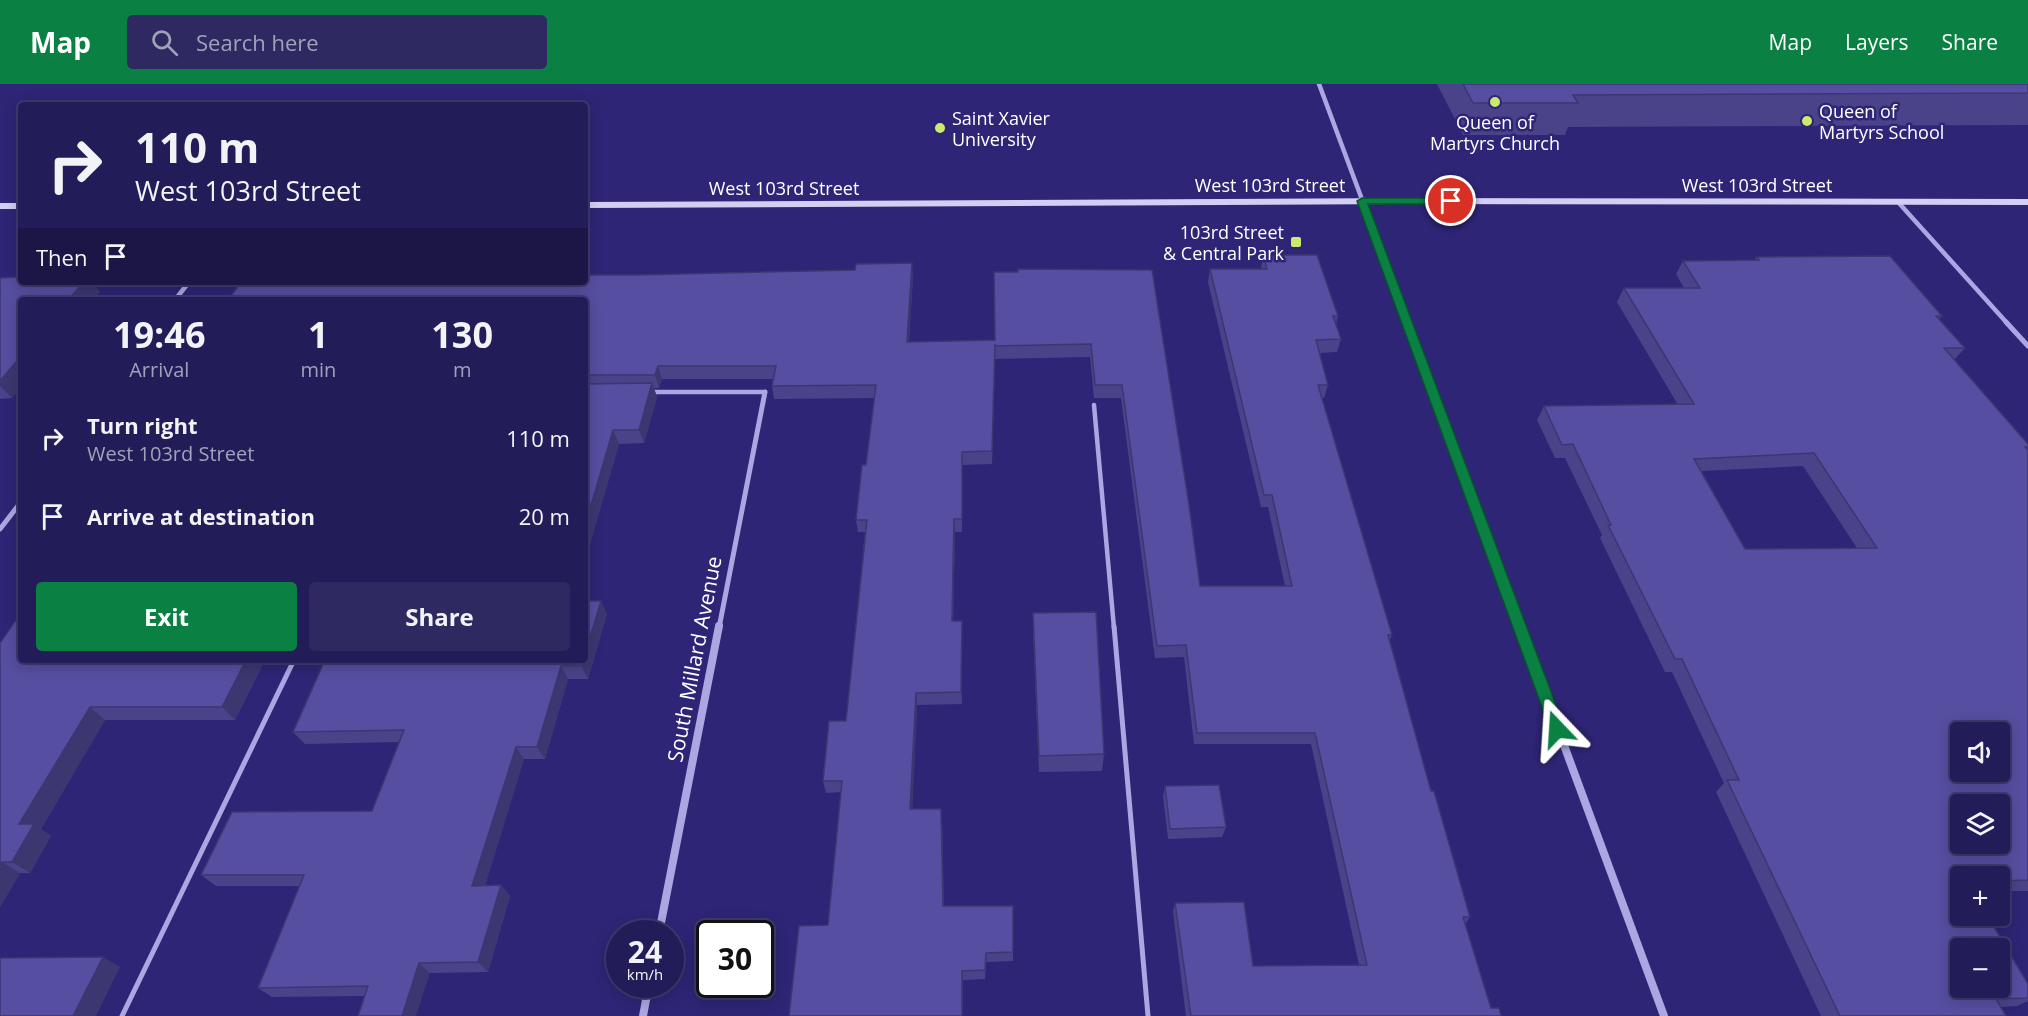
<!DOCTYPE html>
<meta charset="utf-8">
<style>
body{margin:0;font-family:"Open Sans",sans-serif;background:#2e2961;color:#f1f3f6;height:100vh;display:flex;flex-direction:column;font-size:22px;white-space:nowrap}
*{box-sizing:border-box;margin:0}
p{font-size:20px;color:#a2a1ba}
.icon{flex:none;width:33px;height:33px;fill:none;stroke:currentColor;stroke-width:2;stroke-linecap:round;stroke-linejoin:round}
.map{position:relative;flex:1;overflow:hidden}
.details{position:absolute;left:18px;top:213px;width:570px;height:366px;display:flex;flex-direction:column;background:#221c58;border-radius:6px;box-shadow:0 3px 15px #0003,0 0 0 2px #3f3a6e}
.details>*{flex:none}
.banner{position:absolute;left:18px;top:18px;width:570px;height:183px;border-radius:6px;box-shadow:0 3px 15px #0003,0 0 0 2px #3f3a6e;background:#221c58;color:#f1f3f6;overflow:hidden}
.fabs{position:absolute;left:1950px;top:638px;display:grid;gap:12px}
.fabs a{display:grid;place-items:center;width:60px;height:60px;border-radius:6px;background:#221c58;box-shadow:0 3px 15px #0003,0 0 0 2px #3f3a6e;font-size:30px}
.speed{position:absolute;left:606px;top:836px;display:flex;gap:12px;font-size:30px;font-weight:700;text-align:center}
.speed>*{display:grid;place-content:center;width:78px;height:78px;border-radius:50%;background:#221c58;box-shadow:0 3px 15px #0003,0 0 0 2px #3f3a6e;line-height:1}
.speed small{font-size:15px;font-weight:400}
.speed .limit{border:3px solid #111;border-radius:9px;background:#fff;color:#111}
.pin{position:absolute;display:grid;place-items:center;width:51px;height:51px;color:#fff;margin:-26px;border:3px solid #fff;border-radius:50%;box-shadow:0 2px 6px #0007}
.me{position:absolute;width:66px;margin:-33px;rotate:340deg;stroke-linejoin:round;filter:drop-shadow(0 0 4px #0008)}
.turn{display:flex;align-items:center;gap:21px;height:126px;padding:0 18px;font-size:27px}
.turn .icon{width:78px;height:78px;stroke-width:2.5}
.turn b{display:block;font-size:42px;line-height:51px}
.then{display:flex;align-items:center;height:57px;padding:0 18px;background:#0003;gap:12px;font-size:22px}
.eta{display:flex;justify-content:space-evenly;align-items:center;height:102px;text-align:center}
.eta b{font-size:36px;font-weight:700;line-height:42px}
.cta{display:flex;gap:12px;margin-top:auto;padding:12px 18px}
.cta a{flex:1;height:69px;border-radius:6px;background:#0b8043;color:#fff;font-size:24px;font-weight:700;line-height:69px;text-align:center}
.cta a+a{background:#2e2961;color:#f1f3f6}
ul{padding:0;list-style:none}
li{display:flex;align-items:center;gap:18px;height:78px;padding:0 18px}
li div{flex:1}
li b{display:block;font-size:22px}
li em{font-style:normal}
header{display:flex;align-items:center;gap:36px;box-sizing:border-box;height:84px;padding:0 30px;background:#0b8043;color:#fff}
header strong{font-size:28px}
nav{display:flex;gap:33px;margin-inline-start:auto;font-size:21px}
.search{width:420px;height:54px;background:#2e2961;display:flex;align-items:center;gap:15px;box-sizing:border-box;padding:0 21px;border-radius:6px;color:#a2a1ba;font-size:22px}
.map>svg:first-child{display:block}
</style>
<header>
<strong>Map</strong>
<div class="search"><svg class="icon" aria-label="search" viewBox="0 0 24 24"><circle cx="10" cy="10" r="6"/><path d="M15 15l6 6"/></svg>Search here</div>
<nav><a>Map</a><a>Layers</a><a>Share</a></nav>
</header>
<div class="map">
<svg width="2028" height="932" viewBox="0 0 2028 932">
<rect width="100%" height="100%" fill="#2e2576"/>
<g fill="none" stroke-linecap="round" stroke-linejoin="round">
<g stroke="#aca6e2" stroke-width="4.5">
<polyline points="651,308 765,308"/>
<polyline points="1094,321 1114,544"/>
</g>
<g stroke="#aca6e2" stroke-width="5">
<polyline points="1114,542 1148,932"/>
<polyline points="122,932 294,576"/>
</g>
<g stroke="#aca6e2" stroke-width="4.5">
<polyline points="1319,0 1408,239"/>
<polyline points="1898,118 2007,239"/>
<polyline points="175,216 189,198"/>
</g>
<g stroke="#aca6e2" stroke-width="5">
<polyline points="1407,238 1520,544"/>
<polyline points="2006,238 2028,262"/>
<polyline points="0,445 21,418"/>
<polyline points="719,544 765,308"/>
</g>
<g stroke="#aca6e2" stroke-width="8">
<polyline points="1520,542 1664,932"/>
<polyline points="659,849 719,542"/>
<polyline points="643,932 649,900"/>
</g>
<g fill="#d3cff3" fill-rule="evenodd">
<polygon points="1407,114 2028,115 2028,121 1407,120 585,124 585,118"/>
<rect x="0" y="119" width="21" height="6"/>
</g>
</g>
<g fill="#4a438a" fill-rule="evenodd">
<polygon points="1437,0 2028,0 2028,41 1568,43 1565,51 1463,51"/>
<polygon points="1263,171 1338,232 1336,240 1341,255 1337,268 1320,269 1328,301 1324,314 1322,314 1392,551 1390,556 1431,707 1470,833 1465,840 1491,924 1501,932 1186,932 1173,828 1175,819 1253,882 1359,881 1311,660 1194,660 1184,573 1155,574 1121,314 1094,314 1090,273 995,275 995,273 992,380 962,381 962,448 955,448 953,537 962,549 962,620 917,621 912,725 942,735 944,822 1013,822 1013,877 986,878 985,895 963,896 828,841 841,708 826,709 823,697 846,637 865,448 858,448 856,436 866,381 875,314 774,315 772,302 773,295 662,295 659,304 654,304 657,313 644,359 619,360 585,477 585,300 587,300 585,295 585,216 913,192 909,258 995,256 1152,186 1200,502 1285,502 1268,423 1261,423 1208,198 1210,185 1261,185"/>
<path d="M 1756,173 L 1942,232 L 1939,235 L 1965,264 L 1954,276 L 2028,360 L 2028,807 L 2000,807 L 2000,792 L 1960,792 L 2028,900 L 2028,917 L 2017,922 L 2000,923 L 2006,932 L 1821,932 L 1716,708 L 1724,699 L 1672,588 L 1665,588 L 1600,454 L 1602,451 L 1565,374 L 1555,374 L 1537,336 L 1544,322 L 1678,321 L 1617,218 L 1624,204 L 1684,204 L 1676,190 L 1683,177 L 1755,176 ZM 1803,382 L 1857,464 L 1745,465 L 1701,387 Z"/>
<polygon points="0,194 21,198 92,198 100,208 93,216 21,216 21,303 12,314 0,315"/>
<polygon points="601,517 607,530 588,595 568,595 545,675 524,675 485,801 501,801 510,812 488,888 430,889 365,912 272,913 258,904 300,802 216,802 201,791 372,727 399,658 305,660 293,648"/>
<polygon points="1033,529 1104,670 1102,687 1039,688 1033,547"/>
<polygon points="0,559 21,576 265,576 235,636 105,636 41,745 51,752 30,789 20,789 0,823"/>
<polygon points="1165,702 1226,743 1222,753 1168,755 1163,712"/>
</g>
<g fill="#3c3770">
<polygon points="912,179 913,192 908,271 907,258"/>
<polygon points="84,198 92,198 100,208 93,216 68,216"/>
<polygon points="995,260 995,273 992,380 992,367"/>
<polygon points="21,272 21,303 12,314 0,302 0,297"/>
<polygon points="658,282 662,295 659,304 655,291"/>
<polygon points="652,299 657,313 644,359 639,346"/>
<polygon points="613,346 619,360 585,477 585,442"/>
<polygon points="954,435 955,448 953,549 952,537"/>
<polygon points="601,517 607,530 588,595 581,582 583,576 585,576 585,570"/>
<polygon points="962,537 962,620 961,608"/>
<polygon points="246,576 265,576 235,636 222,623"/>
<polygon points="561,582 568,595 545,675 537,663"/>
<polygon points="916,609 917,621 912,736 910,725"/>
<polygon points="90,623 105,636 41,745 51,752 30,789 12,778 19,740"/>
<polygon points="516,663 524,675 482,812 472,802"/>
<polygon points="941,725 942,735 944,831 943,822"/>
<polygon points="2,778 20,789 0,823 0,781"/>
<polygon points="501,801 510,812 488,888 478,878"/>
<polygon points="103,873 120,883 96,932 73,932"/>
<polygon points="419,879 430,889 416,932 402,932"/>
<polygon points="962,887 963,896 963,932 962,932"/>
</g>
<g fill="#564ea0" stroke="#3c3770" stroke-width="1.5" fill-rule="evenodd">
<polygon points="1463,0 2028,0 2028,9 1573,11 1578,19 1473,19"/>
<polygon points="1263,171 1317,171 1338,232 1333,232 1341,255 1316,256 1328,301 1318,301 1392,551 1388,551 1431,707 1434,707 1470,833 1463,833 1491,924 1499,924 1501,932 1191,932 1175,819 1244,818 1253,882 1367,881 1315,649 1197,649 1186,561 1157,562 1122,301 1095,301 1091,260 995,262 995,260 992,367 962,368 962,435 954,435 952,537 962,537 961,608 916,609 910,725 941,725 943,822 1013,822 1013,868 986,869 985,886 962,887 962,932 789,932 799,842 828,841 842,697 823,697 829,637 846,637 867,436 856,436 862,381 866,381 876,301 772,302 776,282 658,282 655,291 585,291 585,287 587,281 585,281 585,216 228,216 241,198 585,198 585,191 635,191 855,186 856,180 912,179 907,258 995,256 994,188 1018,188 1018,185 1152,186 1189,421 1200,502 1292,502 1272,411 1264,411 1210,185 1267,185"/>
<path d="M 1890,172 L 1942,232 L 1936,232 L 1965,264 L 1944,264 L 2028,360 L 2028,363 L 2025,363 L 2028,366 L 2028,796 L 2000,797 L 2000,792 L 1960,792 L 1960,831 L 1987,831 L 2028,900 L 2028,914 L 1996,915 L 2006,932 L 1840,932 L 1727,696 L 1739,696 L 1682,575 L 1675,575 L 1608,441 L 1611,441 L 1573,360 L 1562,361 L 1544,322 L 1694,320 L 1624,204 L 1700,204 L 1683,177 L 1759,176 L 1756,173 ZM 1814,369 L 1877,464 L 1745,465 L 1694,375 ZM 1960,648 L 2000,648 L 2000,687 L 1960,687 ZM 1960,720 L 2000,720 L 2000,759 L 1960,759 ZM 1960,864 L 2000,864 L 2000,903 L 1960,903 Z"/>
<polygon points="21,193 21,198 84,198 68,216 21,216 21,272 0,297 0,194"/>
<polygon points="652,299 639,346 613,346 585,442 585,300"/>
<polygon points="585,517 601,517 585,570"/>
<polygon points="1096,528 1104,670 1039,672 1033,529"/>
<polygon points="21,529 21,576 246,576 222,623 90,623 19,740 34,740 12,778 2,778 0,781 0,559"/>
<polygon points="325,576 583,576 581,582 561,582 537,663 516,663 472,802 501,801 478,878 419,879 402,932 358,932 368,902 258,904 304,791 201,791 232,728 372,727 404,646 293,648"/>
<polygon points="1219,701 1226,743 1170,745 1165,702"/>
<polygon points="103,873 73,932 0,932 0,874"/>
</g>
<polygon fill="#0b8043" stroke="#07532c" stroke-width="1.5" points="1362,114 1451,114 1456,117 1451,120 1368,120 1565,645 1563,650 1557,652 1552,650 1550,645 1357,117"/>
<g fill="#cbeb6c" stroke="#2e2576" stroke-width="2">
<circle cx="1495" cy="18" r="6"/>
<circle cx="1807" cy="37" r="6"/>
<circle cx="940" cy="44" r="6"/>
<rect x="1290" y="152" width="12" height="12" rx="3"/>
</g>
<g text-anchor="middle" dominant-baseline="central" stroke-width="5" stroke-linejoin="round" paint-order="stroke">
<g font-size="18" fill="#fff" stroke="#2e2576" text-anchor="start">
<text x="1819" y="27">Queen of<tspan x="1819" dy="21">Martyrs School</tspan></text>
<text x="952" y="34">Saint Xavier<tspan x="952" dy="21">University</tspan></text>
<text x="1495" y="38" text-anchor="middle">Queen of<tspan x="1495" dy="21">Martyrs Church</tspan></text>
<text x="1284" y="148" text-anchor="end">103rd Street<tspan x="1284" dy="21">&amp; Central Park</tspan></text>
</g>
<g font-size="18" fill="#fff" stroke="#2e2576">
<text x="1270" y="101">West 103rd Street</text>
<text x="1757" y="101">West 103rd Street</text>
<text x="784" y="104">West 103rd Street</text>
</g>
<g font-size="21" fill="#fff" stroke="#2e2576">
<text transform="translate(694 575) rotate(-79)">South Millard Avenue</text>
</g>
</g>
</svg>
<div class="fabs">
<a><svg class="icon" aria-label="sound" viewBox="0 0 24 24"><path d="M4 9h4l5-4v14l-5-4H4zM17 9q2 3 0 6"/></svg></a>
<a><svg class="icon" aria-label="layers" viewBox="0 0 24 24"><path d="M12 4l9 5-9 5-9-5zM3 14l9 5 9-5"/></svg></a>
<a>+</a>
<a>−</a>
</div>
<div class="speed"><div>24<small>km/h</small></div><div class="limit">30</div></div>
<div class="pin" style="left:1451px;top:117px;background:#d93025"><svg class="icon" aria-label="arrive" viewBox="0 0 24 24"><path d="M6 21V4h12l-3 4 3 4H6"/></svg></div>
<svg class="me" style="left:1557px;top:645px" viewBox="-20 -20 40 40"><path d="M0-17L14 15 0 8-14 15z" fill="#0b8043" stroke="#fff" stroke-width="4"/></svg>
<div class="banner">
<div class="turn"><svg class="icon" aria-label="right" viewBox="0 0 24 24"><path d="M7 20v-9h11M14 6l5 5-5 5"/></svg><div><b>110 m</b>West 103rd Street</div></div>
<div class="then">Then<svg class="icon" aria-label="arrive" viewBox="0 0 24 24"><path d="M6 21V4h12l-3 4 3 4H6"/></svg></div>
</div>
<section class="details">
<div class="eta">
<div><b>19:46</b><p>Arrival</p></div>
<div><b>1</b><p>min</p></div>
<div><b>130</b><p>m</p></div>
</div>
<ul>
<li><svg class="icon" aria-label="right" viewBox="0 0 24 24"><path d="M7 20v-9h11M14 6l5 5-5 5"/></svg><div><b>Turn right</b><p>West 103rd Street</p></div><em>110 m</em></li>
<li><svg class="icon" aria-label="arrive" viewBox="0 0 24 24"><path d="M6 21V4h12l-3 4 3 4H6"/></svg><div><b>Arrive at destination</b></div><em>20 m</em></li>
</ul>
<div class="cta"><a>Exit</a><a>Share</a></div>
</section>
</div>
